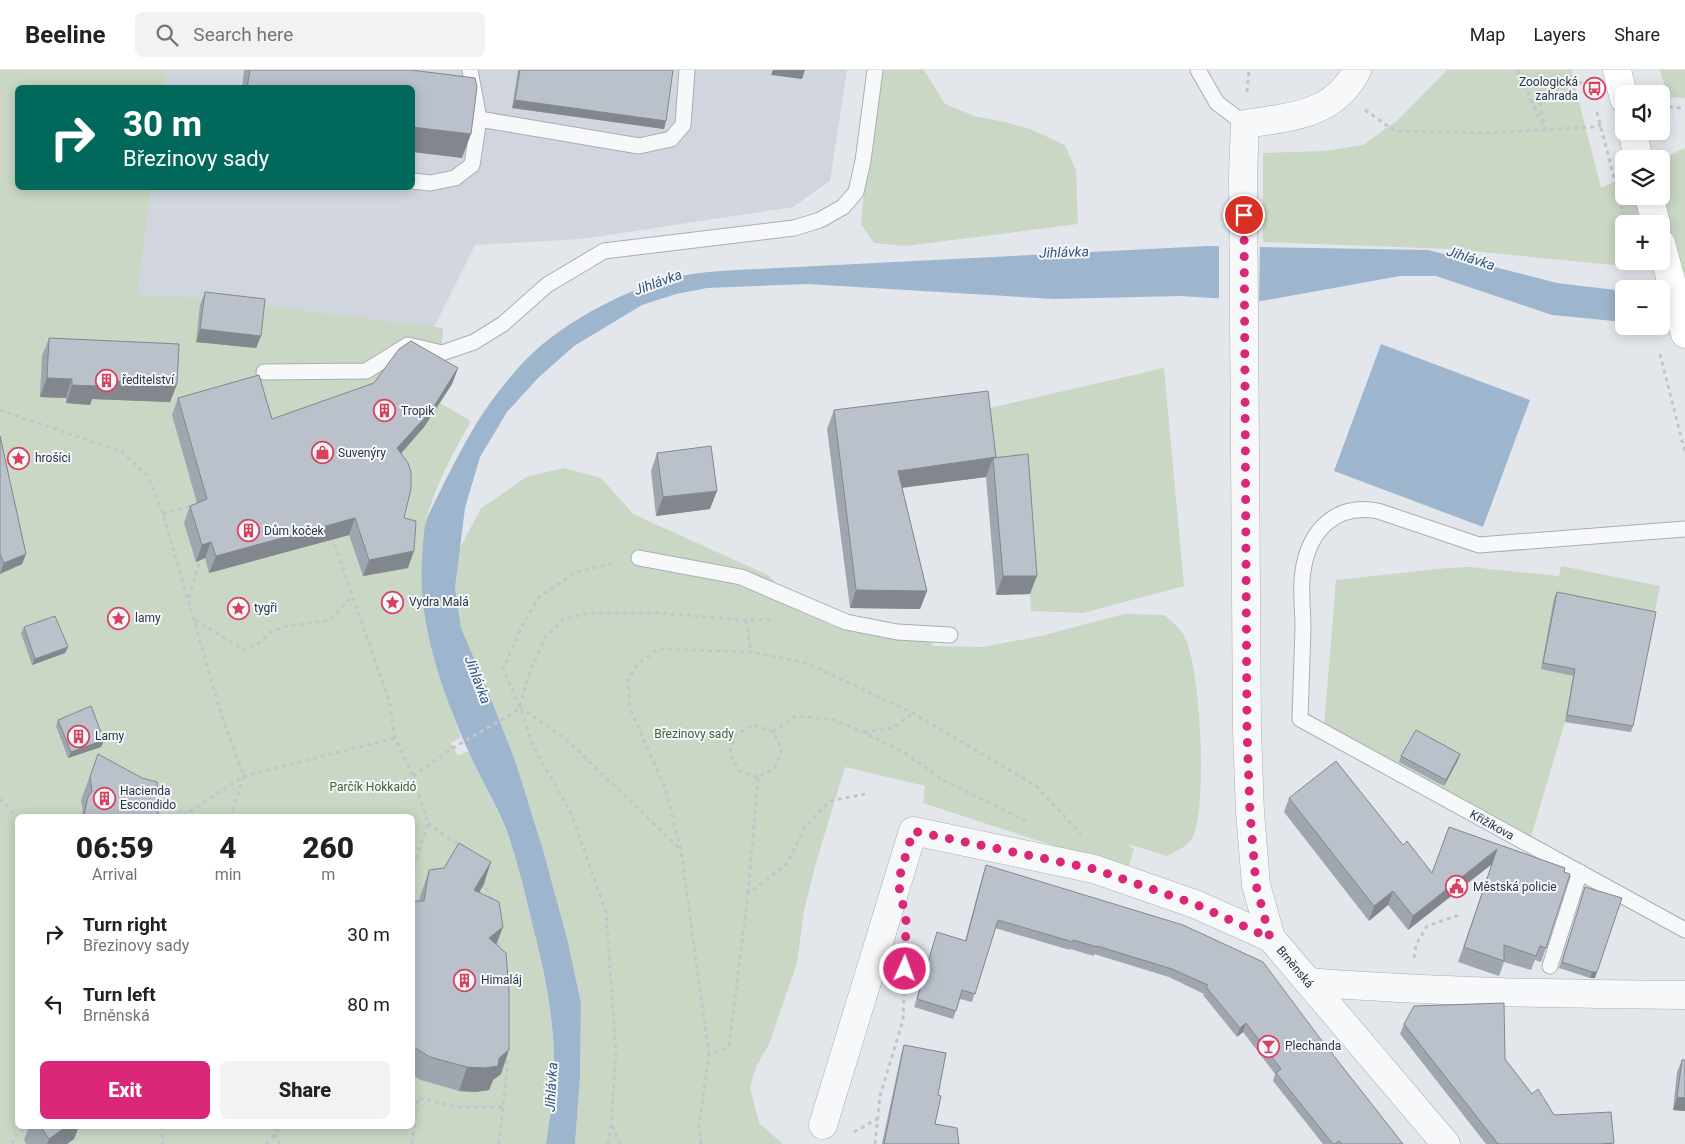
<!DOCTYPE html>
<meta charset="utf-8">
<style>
body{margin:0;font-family:Roboto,sans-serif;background:#f2f2f2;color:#202124;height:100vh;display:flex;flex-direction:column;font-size:19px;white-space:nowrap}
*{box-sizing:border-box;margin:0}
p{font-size:16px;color:#757577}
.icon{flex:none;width:28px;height:28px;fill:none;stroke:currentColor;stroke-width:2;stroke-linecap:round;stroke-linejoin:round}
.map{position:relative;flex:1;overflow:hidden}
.drawer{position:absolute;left:15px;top:744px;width:400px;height:315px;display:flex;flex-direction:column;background:#fff;border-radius:8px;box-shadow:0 2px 12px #0003}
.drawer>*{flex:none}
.banner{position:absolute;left:15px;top:15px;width:400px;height:105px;border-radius:8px;box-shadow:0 2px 12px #0003;background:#00695c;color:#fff;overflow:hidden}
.buttons{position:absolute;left:1615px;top:15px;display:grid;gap:10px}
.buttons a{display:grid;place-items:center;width:55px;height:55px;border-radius:8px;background:#fff;box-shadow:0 2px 12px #0003;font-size:25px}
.pin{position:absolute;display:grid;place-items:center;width:42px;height:42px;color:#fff;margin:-21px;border:2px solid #fff;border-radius:50%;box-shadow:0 1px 5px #0007}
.me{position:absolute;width:55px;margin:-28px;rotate:2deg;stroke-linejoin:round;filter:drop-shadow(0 0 4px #0008)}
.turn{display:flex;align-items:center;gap:18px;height:105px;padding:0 25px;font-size:22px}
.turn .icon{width:65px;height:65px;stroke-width:2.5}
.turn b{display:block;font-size:35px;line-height:42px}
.eta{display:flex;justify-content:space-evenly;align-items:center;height:85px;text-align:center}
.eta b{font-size:30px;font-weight:800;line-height:35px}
.button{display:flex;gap:10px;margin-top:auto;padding:10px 25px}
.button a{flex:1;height:58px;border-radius:8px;background:#db2777;color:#fff;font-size:20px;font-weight:800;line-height:58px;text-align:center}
.button a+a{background:#f2f2f2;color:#202124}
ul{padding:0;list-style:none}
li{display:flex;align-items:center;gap:15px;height:70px;padding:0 25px}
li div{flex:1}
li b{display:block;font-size:19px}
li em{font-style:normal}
header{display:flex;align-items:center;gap:30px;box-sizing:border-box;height:70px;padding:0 25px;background:#fff;border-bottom:1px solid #e0e0e0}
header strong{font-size:24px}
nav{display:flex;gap:28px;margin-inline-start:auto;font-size:18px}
.search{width:350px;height:45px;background:#f2f2f2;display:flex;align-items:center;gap:12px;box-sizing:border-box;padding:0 18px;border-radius:8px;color:#757577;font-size:19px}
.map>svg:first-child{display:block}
</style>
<header>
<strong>Beeline</strong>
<div class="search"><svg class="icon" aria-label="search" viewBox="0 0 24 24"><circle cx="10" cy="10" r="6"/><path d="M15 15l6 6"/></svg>Search here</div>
<nav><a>Map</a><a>Layers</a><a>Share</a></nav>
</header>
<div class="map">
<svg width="1685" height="1074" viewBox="0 0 1685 1074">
<rect width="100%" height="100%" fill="#e3e7ec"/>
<polygon fill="#d1d6de" points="166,0 847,0 830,111 793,137 582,169 475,175 434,257 200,227 136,225 151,118 412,118 412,18 164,17"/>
<g fill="#c9d7c4" fill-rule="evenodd">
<path d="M 0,0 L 166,0 L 164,17 L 18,18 L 18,118 L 151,118 L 137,225 L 200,227 L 443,258 L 441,292 L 452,314 L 440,333 L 471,351 C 453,383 433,419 425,455 C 423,465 423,476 423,486 C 419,549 439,608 461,667 L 451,673 L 458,686 L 468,681 C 482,708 496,735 507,763 C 518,790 524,820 531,848 C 542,895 553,938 554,987 C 555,1016 550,1045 546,1074 L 0,1074 ZM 18,746 L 412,746 L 412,1056 L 18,1056 Z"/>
<polygon points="876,0 924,0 945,34 974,46 1005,52 1030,59 1065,75 1076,100 1078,154 905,176 874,173 861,154"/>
<path d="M 1447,0 L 1571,0 L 1601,118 L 1624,107 L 1624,126 L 1661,126 L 1661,89 L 1685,78 L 1685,202 L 1451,179 L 1263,172 L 1263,83 L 1324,81 L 1363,75 L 1399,49 ZM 1624,154 L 1661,154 L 1661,191 L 1624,191 Z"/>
<polygon points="1660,0 1685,0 1685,28 1668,27"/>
<polygon points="1164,298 1184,516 1083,543 1031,541 1030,524 990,406 981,340"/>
<path d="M 564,398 L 601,408 L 633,444 L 768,505 L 801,542 L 835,557 L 933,572 L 932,576 L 983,577 L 1041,566 L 1124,544 L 1165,545 C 1171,552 1182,559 1185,568 C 1201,600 1208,738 1192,769 C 1188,776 1174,782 1167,786 L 1128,774 L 1134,779 L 1128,800 L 923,733 L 925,716 L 845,697 L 816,793 L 804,841 L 797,893 L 769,974 L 756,997 L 750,1017 L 759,1053 L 783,1074 L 575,1074 L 580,1007 L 581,933 L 567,868 L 543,780 L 515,690 L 483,609 L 461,558 L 455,518 L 459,480 L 481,438 L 497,428 L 526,407 Z"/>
<polygon points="1561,496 1660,516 1631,662 1565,652 1531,767 1324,656 1336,510 1447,498 1470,497 1559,506"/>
</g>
<g fill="#9db6ce">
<path d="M 1208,176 L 1428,180 L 1557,213 L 1624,221 L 1624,252 L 1552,245 L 1436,206 L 1400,206 L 1261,231 L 1180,226 L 1055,229 L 807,214 L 707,218 L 676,224 L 642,235 L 574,276 L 538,308 L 507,342 L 480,387 L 465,438 L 455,518 L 461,558 L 483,609 L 515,690 L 543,780 L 567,868 L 581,933 L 580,1007 L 575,1074 L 546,1074 C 550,1045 555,1016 554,987 C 553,942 544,900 533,857 C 526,827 519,797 509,767 C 498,736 480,708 467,678 C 441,618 418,554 422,488 C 423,477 423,465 425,455 C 429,441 437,428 443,415 C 460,382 476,350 499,321 C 510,307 522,292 536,280 C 574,246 641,211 692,204 C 713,201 736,200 757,199 Z"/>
<polygon points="1381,274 1530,330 1483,457 1334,401"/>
</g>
<polygon fill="#e3e7ec" points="1219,174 1260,175 1259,234 1219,231"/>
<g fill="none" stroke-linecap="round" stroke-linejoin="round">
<defs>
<g id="lane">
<polyline points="1198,0 1217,33 1245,54"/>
<polyline points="479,49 639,76 671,69 683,55 687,0"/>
<polyline points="412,111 430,113 455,108 472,95 479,49 470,0"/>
<polyline points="264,302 366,301 408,275 442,283 474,272 503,254 547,215 604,181 794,158 820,150 843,137 856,122 863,91 875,0"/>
<path d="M 1685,459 L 1479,475 L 1378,441 C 1336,433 1309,460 1303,501 C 1300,518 1303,540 1303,558 C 1302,588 1301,619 1300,649 L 1685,860"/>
<polyline points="639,488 741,507 846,552 897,562 950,565"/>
<polyline points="1550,896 1580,802"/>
</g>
<g id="street">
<path d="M 1357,0 C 1355,5 1352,9 1349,13 C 1325,47 1282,48 1245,54 L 1243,105 L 1247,661 L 1250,742 L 1256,815 L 1271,868 L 1446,1074"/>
<path d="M 1308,912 C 1434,922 1560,924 1685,925"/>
<polyline points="823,1055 913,761 1094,799 1195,834 1271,868"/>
</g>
<g id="secondary">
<polyline points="1617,0 1624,29"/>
<polyline points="1632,61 1639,89"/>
<polyline points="1649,126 1656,154"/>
<polyline points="1661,173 1685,264"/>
</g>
</defs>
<use href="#lane" stroke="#a8aeb7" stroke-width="17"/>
<use href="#street" stroke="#a8aeb7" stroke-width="29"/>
<use href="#secondary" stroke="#a8aeb7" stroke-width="29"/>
<g stroke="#c2c5cb" stroke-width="3" stroke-dasharray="4 4" stroke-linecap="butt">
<polyline points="1517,0 1543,55"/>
<polyline points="1247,22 1249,0"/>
<polyline points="1661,39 1671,37 1685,38"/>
<polyline points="1365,40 1395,61 1488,63 1593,57 1601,55"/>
<polyline points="1545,60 1538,22 1588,11"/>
<polyline points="1660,284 1685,382"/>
<polyline points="0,340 122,382 148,406 163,444 223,650 244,706 232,741 233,746"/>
<polyline points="163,444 192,436"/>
<polyline points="332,467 389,630 395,668 413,706 428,753 412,802"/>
<polyline points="189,528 200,490"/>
<polyline points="195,550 244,580 256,575 271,562 287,556 326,551 332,548 352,526"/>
<polyline points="746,550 751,582"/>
<polyline points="520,637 568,671 681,780"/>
<polygon points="754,655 773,662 782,679 775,698 758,707 739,701 730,683 736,664"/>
<polyline points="773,662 796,646 835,650 863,662 905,683 943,710 1026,751"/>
<polyline points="864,662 893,658 913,643"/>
<polyline points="413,706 453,678 513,643 520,637 528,607 545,568 563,549 588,543 660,543 746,550 773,549"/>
<polyline points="0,729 18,747"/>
<polyline points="183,746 244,706 395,668"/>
<polyline points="428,753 446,767 463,776"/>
<polyline points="483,811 493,832"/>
<polyline points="748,823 758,707"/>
<polyline points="498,865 499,879"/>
<polyline points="1414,888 1416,875 1427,856 1462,844"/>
<polyline points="709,985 681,781 665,718 630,638 628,610 638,594 658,579 751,582 807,593 913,643 1036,716 1081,764"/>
<polyline points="412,1025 418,1028 458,1037 503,1037"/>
<polyline points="161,1056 163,1074"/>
<polyline points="274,1056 275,1064 280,1074"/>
<polyline points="612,1056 620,1074"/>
<polyline points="854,1062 877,1049"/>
<polyline points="13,1074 13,1068 27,1056"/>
<polyline points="266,1074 275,1064 279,1056"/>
<polyline points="412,1074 418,1028"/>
<polyline points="499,1074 507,999 506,985"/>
<polyline points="608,1074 611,1055 616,983 606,842 571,743 533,676 520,637 503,599 521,558 539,527 576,502 616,493"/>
<polyline points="701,1074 699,1056 709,985 729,977 748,824 787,794 805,757 830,731 865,724"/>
<polyline points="875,1074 880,1026 903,950 905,901"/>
</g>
<use href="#lane" stroke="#f7f8fa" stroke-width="15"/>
<use href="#street" stroke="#f7f8fa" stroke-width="28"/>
<use href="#secondary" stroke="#fff" stroke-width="28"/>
<polyline stroke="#c2c5cb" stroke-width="3" stroke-dasharray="4 4" stroke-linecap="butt" points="1597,42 1626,154"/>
</g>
<g fill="#a0a6af">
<polygon points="244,0 411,0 462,88 412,18 242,18"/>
<polygon points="518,0 673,0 664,59 512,38"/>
<polygon points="205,222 261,266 256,278 196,272 200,235"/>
<polygon points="49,268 177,314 170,332 92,329 90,335 66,333 66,328 40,327 42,286"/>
<polygon points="458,298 452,314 424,357 401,383 404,448 408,498 363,506 349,465 209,503 205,488 196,492 184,453 190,436 197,433 172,345 178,328 272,349"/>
<polygon points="834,340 996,388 1030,524 996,525 986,407 902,418 927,521 920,539 850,538 827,359"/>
<polygon points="0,366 26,484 22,494 0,504"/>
<polygon points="657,383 710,439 656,446 651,401"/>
<polygon points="1557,522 1633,656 1631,662 1565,652 1573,606 1541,599 1554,528"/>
<polygon points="24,557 68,577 65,583 32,595 21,563"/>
<polygon points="58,650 104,670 101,677 68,688 56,656"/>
<polygon points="98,684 158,746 81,746 83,741 81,730"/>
<polygon points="1460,684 1458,690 1444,716 1399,692 1401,686"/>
<polygon points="1289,728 1403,775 1432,803 1449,757 1565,798 1546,878 1541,892 1535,890 1531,900 1504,892 1499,906 1458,892 1492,794 1408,860 1388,835 1369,851 1284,742"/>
<polygon points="491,792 483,816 479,823 503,857 496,875 501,1004 493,1010 489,1020 475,1022 459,1021 421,1010 412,1005 412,834 419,831 421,824 429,800"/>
<polygon points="986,795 1319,967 1403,1074 1323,1074 1273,1011 1275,1004 1243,962 1237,967 1203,925 1204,924 1169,907 1094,884 1094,886 1070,879 1070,880 995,858 972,932 960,929 953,949 914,937 937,862 965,871 983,804"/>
<polygon points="1583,824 1595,908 1590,908 1559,898"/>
<polygon points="1404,954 1505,989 1532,1024 1554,1045 1614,1074 1486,1074 1400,964"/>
<polygon points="904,975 938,1025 935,1054 959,1074 882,1074 901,985"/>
<polygon points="1682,990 1685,990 1685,1041 1673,1040 1677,1002"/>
<polygon points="29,1056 79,1056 74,1069 67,1074 26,1074 24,1070"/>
</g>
<g fill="#82878e">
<polygon points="773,0 805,0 802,9 771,5"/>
<polygon points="515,30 666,51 664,59 512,38"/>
<polygon points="412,57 471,64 462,88 412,82"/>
<polygon points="200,259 261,266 256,278 196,272"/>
<polygon points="458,298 452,314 424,357 391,395 397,378"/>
<polygon points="47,308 72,309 66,328 40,327"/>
<polygon points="97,310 177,314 170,332 92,329 90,335 66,333 72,315"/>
<polygon points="993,388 986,407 891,419 898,401"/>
<polygon points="717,421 710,439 656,446 663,427"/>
<polygon points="355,448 349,465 209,503 216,486"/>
<polygon points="211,472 205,488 196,492 202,475"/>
<polygon points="414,481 408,498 363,506 369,490"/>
<polygon points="26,484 22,494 0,504 4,493"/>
<polygon points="1003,506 1037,506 1030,524 996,525"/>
<polygon points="856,520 927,521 920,539 850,538"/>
<polygon points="68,577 65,583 32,595 35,589"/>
<polygon points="104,670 101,677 68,688 71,682"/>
<polygon points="1460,684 1458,690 1444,716 1446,710"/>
<polygon points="1497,779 1492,794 1408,860 1413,846"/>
<polygon points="491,792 483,816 465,844 474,820"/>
<polygon points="1393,821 1388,835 1369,851 1374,836"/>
<polygon points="503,857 494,880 489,868"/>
<polygon points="1592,902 1597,902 1595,908 1590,908"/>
<polygon points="1246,953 1243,962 1237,967 1240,958"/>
<polygon points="509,980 501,1004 493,1010 489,1020 475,1022 459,1021 467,997 499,988"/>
<polygon points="1677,1027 1685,1028 1685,1041 1673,1040"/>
<polygon points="67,1056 79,1056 74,1069 67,1074 47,1074 49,1069"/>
</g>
<g fill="#bac1cb" stroke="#82878e">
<polygon points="250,0 411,0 475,8 477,17 471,64 412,57 412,18 247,18"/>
<polygon points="520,0 673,0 666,51 515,30"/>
<polygon points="205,222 265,229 261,266 200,259"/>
<polygon points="49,268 179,274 177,314 97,310 96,316 72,315 72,309 47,308"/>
<polygon points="411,271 458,298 431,341 397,378 408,393 411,402 411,419 404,448 416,451 414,481 369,490 355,448 216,486 211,472 202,475 190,436 207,429 178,328 259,305 272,349 374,313 399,279"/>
<polygon points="988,321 996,387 898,401 927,521 856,520 834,340"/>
<polygon points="0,366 26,484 4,493 0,484"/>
<polygon points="711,376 717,421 663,427 657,383"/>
<polygon points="1028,384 1037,506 1003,506 993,388"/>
<polygon points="1557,522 1656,542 1633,656 1567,645 1575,599 1543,593"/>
<polygon points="55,546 68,577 35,589 24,557"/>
<polygon points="91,636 104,670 71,682 58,650"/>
<polygon points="1416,660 1460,684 1446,710 1401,686"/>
<polygon points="98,684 142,708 157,712 158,746 84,746 85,740 88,727 92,721 90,707"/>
<polygon points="1336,691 1403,775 1407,771 1432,803 1449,757 1565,798 1564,802 1570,804 1546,878 1540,876 1536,886 1504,875 1504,891 1464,877 1497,779 1413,846 1393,821 1374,836 1289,728"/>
<polygon points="459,773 491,792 474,820 499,832 503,857 489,868 506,883 509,921 509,980 499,988 498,996 484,998 467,997 430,987 412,976 412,834 414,831 424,831 429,800 444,798"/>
<polygon points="986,795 1183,855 1263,892 1319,967 1403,1074 1342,1074 1339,1071 1335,1074 1333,1074 1276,1003 1281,999 1246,953 1240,958 1206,917 1208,915 1172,899 1097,876 1097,877 1073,870 1073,872 998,850 975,924 962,920 956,941 917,929 937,862 966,871"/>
<polygon points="1585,817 1622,828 1597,902 1592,902 1562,892"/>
<polygon points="1504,933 1505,989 1532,1024 1538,1019 1554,1045 1611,1042 1614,1073 1600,1074 1498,1074 1404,954 1414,936"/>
<polygon points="904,975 946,983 938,1025 941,1026 935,1054 957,1058 959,1074 884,1074"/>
<polygon points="1682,990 1685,990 1685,1028 1677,1027"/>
<polygon points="40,1056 67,1056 49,1069"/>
</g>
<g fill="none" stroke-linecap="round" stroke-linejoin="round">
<polyline stroke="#db2777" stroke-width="9" stroke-dasharray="0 16.2" points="905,899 906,849 898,812 913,761 1094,799 1195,834 1270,868 1256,815 1250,742 1247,661 1244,145"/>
</g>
<defs>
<symbol id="bus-ring" viewBox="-11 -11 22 22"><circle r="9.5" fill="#f4f6f9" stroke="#d7435f" stroke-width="1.5"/><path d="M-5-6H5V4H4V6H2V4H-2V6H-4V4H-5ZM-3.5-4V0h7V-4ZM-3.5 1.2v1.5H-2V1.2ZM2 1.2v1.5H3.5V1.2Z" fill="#d7435f"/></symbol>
<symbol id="building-ring" viewBox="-11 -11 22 22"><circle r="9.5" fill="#f4f6f9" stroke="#d7435f" stroke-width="1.5"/><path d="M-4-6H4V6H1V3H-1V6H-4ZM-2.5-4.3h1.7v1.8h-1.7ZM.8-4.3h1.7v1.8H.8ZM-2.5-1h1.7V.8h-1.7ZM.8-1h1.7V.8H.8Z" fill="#d7435f"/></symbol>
<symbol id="shop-ring" viewBox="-11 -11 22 22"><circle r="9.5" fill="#f4f6f9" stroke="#d7435f" stroke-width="1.5"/><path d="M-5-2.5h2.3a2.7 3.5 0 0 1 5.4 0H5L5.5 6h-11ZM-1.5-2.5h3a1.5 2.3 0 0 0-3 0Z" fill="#d7435f"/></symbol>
<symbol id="sight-ring" viewBox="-11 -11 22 22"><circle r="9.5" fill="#f4f6f9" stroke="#d7435f" stroke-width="1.5"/><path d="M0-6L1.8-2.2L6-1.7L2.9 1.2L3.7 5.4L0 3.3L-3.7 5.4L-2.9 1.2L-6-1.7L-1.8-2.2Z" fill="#d7435f"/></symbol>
<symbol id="civic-ring" viewBox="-11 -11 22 22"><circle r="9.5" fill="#f4f6f9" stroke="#d7435f" stroke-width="1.5"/><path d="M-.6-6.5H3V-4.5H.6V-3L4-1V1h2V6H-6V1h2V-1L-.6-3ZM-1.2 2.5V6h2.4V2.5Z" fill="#d7435f"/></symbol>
<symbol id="bar-ring" viewBox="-11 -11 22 22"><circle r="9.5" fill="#f4f6f9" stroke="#d7435f" stroke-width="1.5"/><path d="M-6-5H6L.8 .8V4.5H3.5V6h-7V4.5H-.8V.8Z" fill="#d7435f"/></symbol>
</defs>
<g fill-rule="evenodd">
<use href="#bus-ring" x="1582" y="6" width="25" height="25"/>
<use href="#building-ring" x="94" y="298" width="25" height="25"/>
<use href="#building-ring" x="372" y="328" width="25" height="25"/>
<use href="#shop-ring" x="310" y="370" width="25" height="25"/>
<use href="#sight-ring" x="6" y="376" width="25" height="25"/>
<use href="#building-ring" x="236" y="448" width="25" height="25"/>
<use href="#sight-ring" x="380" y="520" width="25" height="25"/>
<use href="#sight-ring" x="226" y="526" width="25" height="25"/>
<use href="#sight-ring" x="106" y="536" width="25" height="25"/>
<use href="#building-ring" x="66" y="654" width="25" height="25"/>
<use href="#building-ring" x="92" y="716" width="25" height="25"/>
<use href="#civic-ring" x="1444" y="804" width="25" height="25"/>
<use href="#building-ring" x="452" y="898" width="25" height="25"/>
<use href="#bar-ring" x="1256" y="964" width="25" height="25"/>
</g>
<g text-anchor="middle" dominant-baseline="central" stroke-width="4" stroke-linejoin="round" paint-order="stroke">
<g font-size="12" fill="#2a3546" stroke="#f4f6f9" text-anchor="start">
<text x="1578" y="12" text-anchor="end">Zoologická<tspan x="1578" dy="14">zahrada</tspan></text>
<text x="122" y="310">ředitelství</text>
<text x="401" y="341">Tropik</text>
<text x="338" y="383">Suvenýry</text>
<text x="35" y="388">hrošíci</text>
<text x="264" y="461">Dům koček</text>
<text x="409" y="532">Vydra Malá</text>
<text x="254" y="538">tygři</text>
<text x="135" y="548">lamy</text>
<text x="95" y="666">Lamy</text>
<text x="120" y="721">Hacienda<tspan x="120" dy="14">Escondido</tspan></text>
<text x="1473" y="817">Městská policie</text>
<text x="481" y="910">Himaláj</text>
<text x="1285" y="976">Plechanda</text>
</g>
<g font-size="12" fill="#406336" stroke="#f4f6f9">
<text x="694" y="664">Březinovy sady</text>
<text x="373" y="717">Parčík Hokkaidó</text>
</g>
<g font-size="12" fill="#2a3546" stroke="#f4f6f9">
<text transform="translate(1492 755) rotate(29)">Křižíkova</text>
<text transform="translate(1295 897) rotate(50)">Brněnská</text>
</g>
<g font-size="14" font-style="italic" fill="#31567d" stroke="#f4f6f9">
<text transform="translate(1064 182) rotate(-2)">Jihlávka</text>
<text transform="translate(1471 188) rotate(18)">Jihlávka</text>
<text transform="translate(658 212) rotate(-20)">Jihlávka</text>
<text transform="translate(478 610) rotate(69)">Jihlávka</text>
<text transform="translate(551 1017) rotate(-87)">Jihlávka</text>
</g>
</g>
</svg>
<div class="buttons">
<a><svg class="icon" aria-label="sound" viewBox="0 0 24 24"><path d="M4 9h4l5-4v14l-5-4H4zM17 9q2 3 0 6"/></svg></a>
<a><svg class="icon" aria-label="layers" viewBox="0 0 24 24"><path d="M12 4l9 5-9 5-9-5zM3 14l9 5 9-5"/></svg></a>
<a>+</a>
<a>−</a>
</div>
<div class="pin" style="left:1244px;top:145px;background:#d93025"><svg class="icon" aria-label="arrive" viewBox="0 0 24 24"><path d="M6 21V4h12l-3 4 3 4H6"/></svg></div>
<svg class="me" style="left:905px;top:899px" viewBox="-20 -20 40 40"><circle r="17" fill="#db2777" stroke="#fff" stroke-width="3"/><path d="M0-11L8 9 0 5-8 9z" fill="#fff"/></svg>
<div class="banner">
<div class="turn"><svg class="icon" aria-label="right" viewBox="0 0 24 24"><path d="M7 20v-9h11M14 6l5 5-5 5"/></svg><div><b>30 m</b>Březinovy sady</div></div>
</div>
<section class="drawer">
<div class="eta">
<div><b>06:59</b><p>Arrival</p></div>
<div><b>4</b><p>min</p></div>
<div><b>260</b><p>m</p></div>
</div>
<ul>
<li><svg class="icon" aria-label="right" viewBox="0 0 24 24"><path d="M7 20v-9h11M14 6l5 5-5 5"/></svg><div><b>Turn right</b><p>Březinovy sady</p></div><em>30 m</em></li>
<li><svg class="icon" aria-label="left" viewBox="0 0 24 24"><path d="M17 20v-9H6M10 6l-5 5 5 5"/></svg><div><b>Turn left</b><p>Brněnská</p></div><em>80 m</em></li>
</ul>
<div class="button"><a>Exit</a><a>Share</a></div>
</section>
</div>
